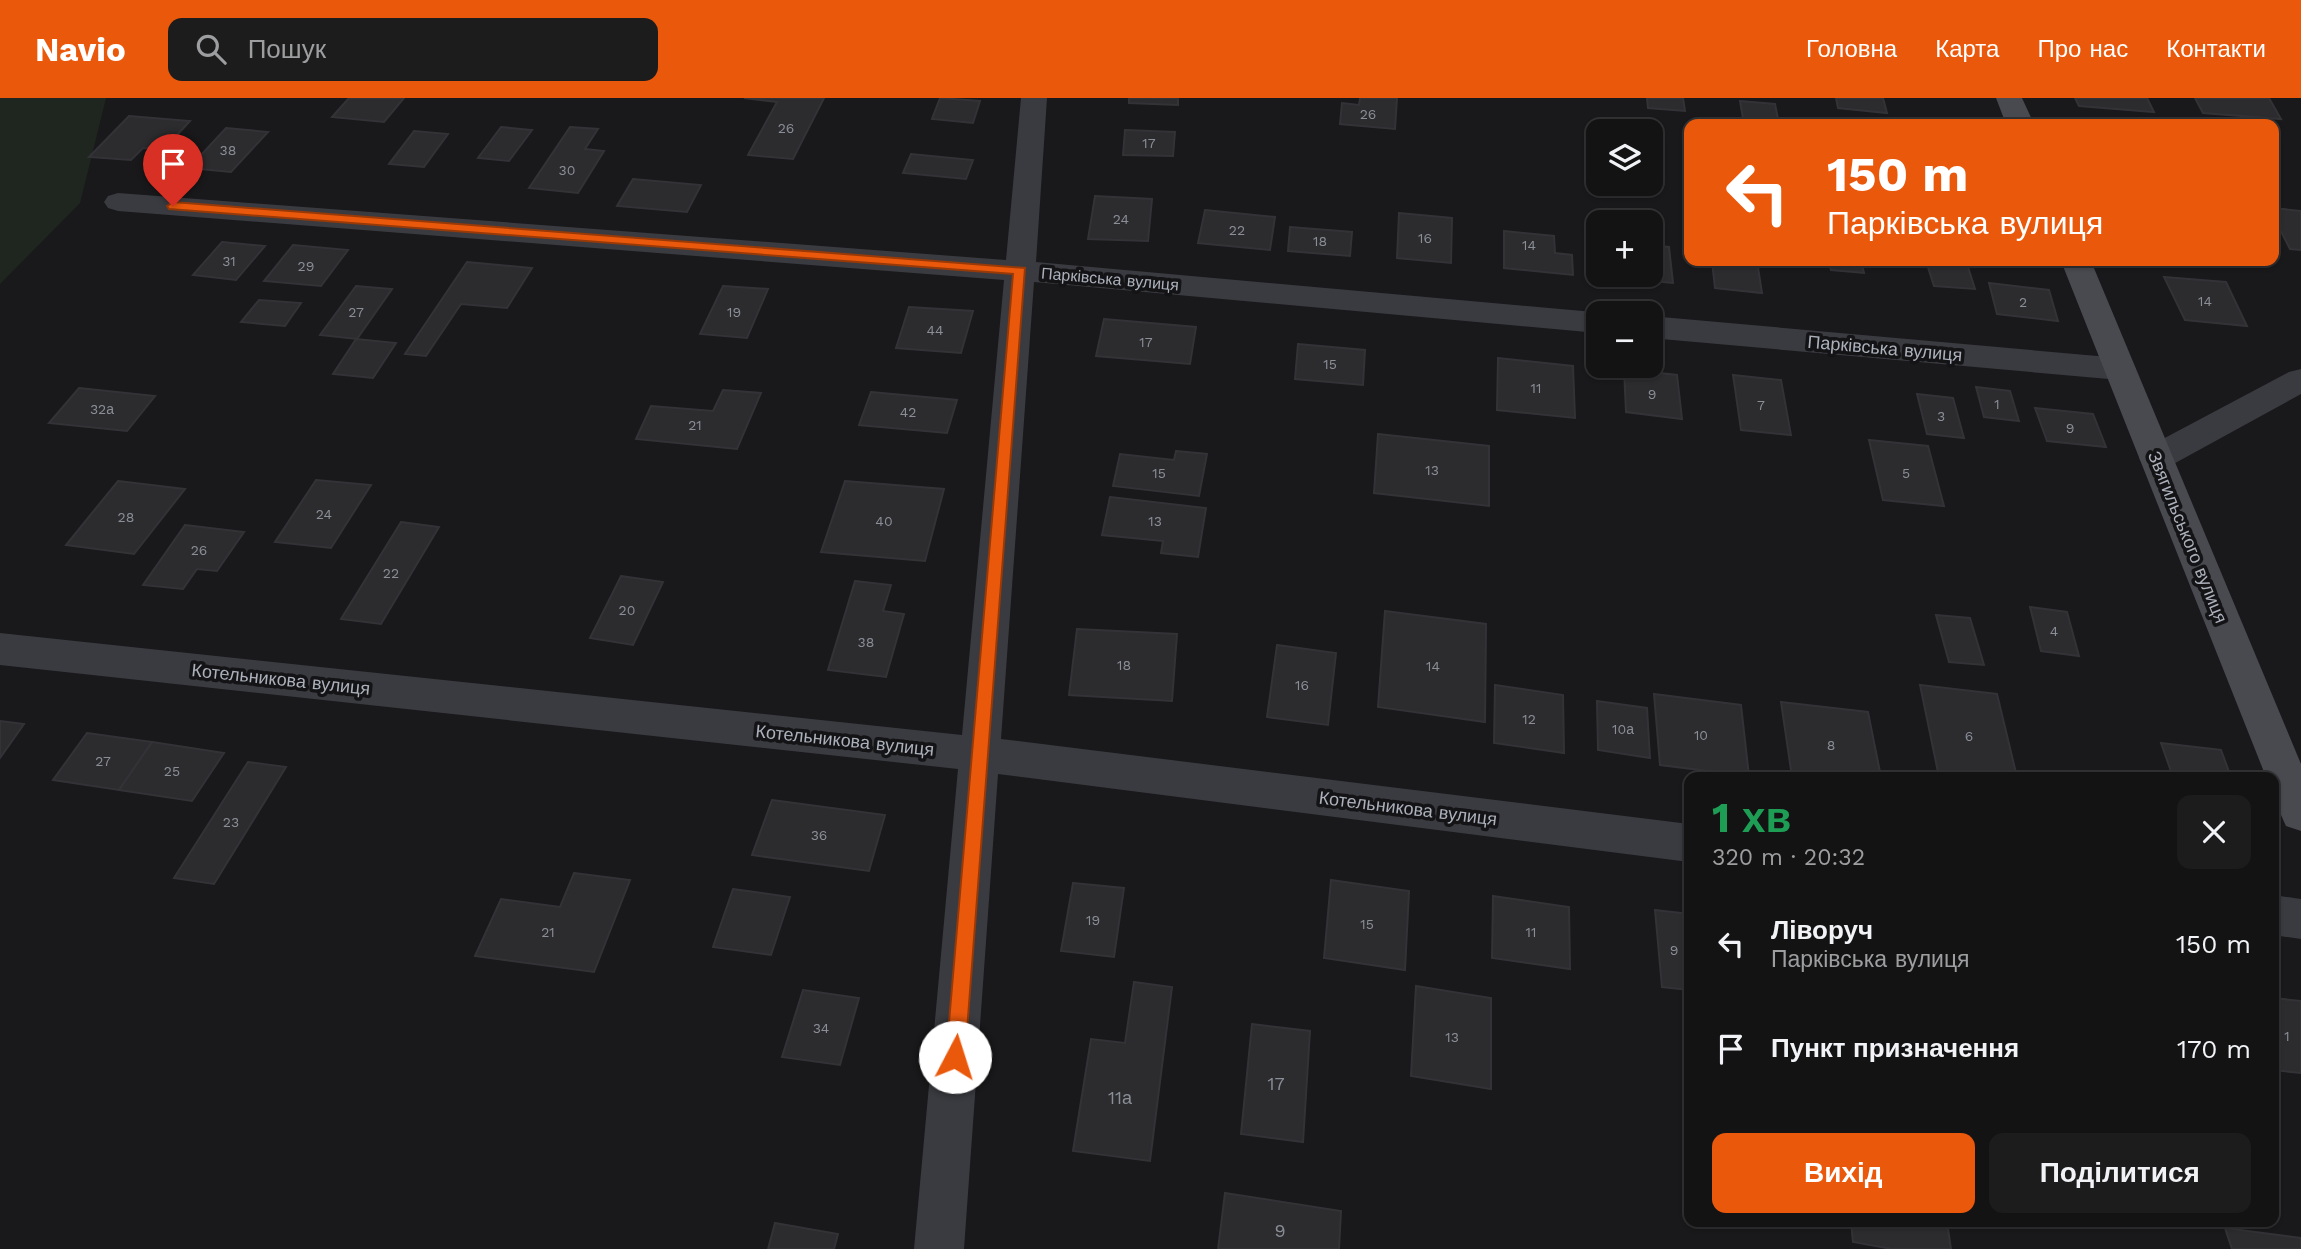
<!DOCTYPE html>
<html lang="uk">
<meta charset="utf-8">
<style>
body{margin:0;font-family:"Work Sans",sans-serif;background:#1c1c1d;color:#f1f3f6;height:100vh;display:flex;flex-direction:column;font-size:26px;white-space:nowrap}
*{box-sizing:border-box;margin:0}
p{font-size:23px;color:#9d9ea0}
.icon{flex:none;width:38px;height:38px;fill:none;stroke:currentColor;stroke-width:2;stroke-linecap:round;stroke-linejoin:round}
.map{position:relative;flex:1;overflow:hidden}
.sheet{position:absolute;left:1684px;top:674px;width:595px;height:455px;display:flex;flex-direction:column;background:#131314;border-radius:14px;box-shadow:0 2px 5px #0004,0 0 0 2px #323234}
.sheet>*{flex:none}
.hud{position:absolute;left:1684px;top:21px;width:595px;height:147px;border-radius:14px;box-shadow:0 2px 5px #0004,0 0 0 2px #323234;background:#ea580c;color:#fff;overflow:hidden}
.tools{position:absolute;left:1586px;top:21px;display:grid;gap:14px}
.tools a{display:grid;place-items:center;width:77px;height:77px;border-radius:14px;background:#131314;box-shadow:0 2px 5px #0004,0 0 0 2px #323234;font-size:35px}
.pin{position:absolute;display:grid;place-items:center;width:60px;height:60px;color:#fff;margin:-72px -30px;border-radius:50% 50% 50% 0;rotate:-45deg;box-shadow:0 0 7px #0007}
.pin .icon{rotate:45deg}
.me{position:absolute;width:77px;margin:-38px;rotate:5deg;stroke-linejoin:round;filter:drop-shadow(0 0 5px #0008)}
.turn{display:flex;align-items:center;gap:24px;height:147px;padding:0 28px;font-size:32px}
.turn .icon{width:91px;height:91px;stroke-width:2.5}
.turn b{display:block;font-size:49px;line-height:60px}
.round{display:grid;place-items:center;flex:none;width:74px;height:74px;border-radius:14px;background:#1c1c1d}
.head{display:flex;align-items:center;justify-content:space-between;height:119px;padding:0 28px}
h1{font-size:42px;font-weight:700;line-height:52px;color:#1e9e55}
.primary-button{display:flex;gap:14px;margin-top:auto;padding:14px 28px}
.primary-button a{flex:1;height:80px;border-radius:14px;background:#ea580c;color:#fff;font-size:28px;font-weight:700;line-height:80px;text-align:center}
.primary-button a+a{background:#1c1c1d;color:#f1f3f6}
ul{padding:0;list-style:none}
li{display:flex;align-items:center;gap:21px;height:105px;padding:0 28px}
li div{flex:1}
li b{display:block;font-size:26px}
li em{font-style:normal}
header{display:flex;align-items:center;gap:42px;box-sizing:border-box;height:98px;padding:0 35px;background:#ea580c;color:#fff}
header strong{font-size:33px}
nav{display:flex;gap:38px;margin-inline-start:auto;font-size:24px}
.search{width:490px;height:63px;background:#1c1c1d;display:flex;align-items:center;gap:18px;box-sizing:border-box;padding:0 24px;border-radius:14px;color:#9d9ea0;font-size:26px}
.map>svg:first-child{display:block}
</style>
<header>
<strong>Navio</strong>
<div class="search"><svg class="icon" aria-label="search" viewBox="0 0 24 24"><circle cx="10" cy="10" r="6"/><path d="M15 15l6 6"/></svg>Пошук</div>
<nav><a>Головна</a><a>Карта</a><a>Про нас</a><a>Контакти</a></nav>
</header>
<div class="map">
<svg width="2301" height="1151" viewBox="0 0 2301 1151">
<rect width="100%" height="100%" fill="#19191b"/>
<polygon fill="#1f2620" points="0,0 106,0 80,105 0,186"/>
<g fill="#2c2c2f" stroke="#333337" stroke-width="2">
<polygon points="349,0 404,0 384,24 332,19"/>
<polygon points="824,0 793,61 748,57 777,4 744,0"/>
<polygon points="940,0 980,3 973,25 932,21"/>
<polygon points="1129,0 1178,0 1178,7 1129,5"/>
<polygon points="1360,0 1397,0 1395,31 1340,26 1342,5 1359,7"/>
<polygon points="1647,0 1683,0 1685,13 1648,10"/>
<polygon points="1836,0 1883,0 1887,15 1838,10"/>
<polygon points="2075,0 2147,0 2154,14 2079,8"/>
<polygon points="2195,0 2269,0 2281,21 2203,15"/>
<polygon points="1740,3 1775,6 1779,26 1744,26"/>
<polygon points="129,18 190,23 164,51 143,50 131,62 89,59"/>
<polygon points="501,29 532,32 509,63 478,60"/>
<polygon points="570,29 598,31 585,51 604,53 578,95 529,90"/>
<polygon points="226,30 268,34 231,74 189,70"/>
<polygon points="1125,32 1175,34 1173,58 1123,57"/>
<polygon points="414,33 448,36 424,69 389,66"/>
<polygon points="911,56 973,62 966,81 903,75"/>
<polygon points="633,81 701,87 687,114 617,108"/>
<polygon points="1095,98 1152,101 1148,143 1088,141"/>
<polygon points="2273,110 2301,113 2301,152 2290,151 2273,118"/>
<polygon points="1205,112 1275,119 1270,152 1198,145"/>
<polygon points="1399,115 1452,120 1451,165 1397,160"/>
<polygon points="1290,129 1352,134 1350,158 1288,153"/>
<polygon points="1504,133 1554,138 1555,155 1572,157 1573,177 1504,170"/>
<polygon points="222,144 265,148 236,182 193,177"/>
<polygon points="293,147 348,152 321,188 264,183"/>
<polygon points="1650,147 1669,149 1673,185 1607,179 1606,177 1650,177"/>
<polygon points="1712,163 1757,163 1762,195 1715,190"/>
<polygon points="1828,163 1861,163 1864,175 1831,172"/>
<polygon points="1926,163 1966,163 1975,191 1934,188"/>
<polygon points="467,164 532,170 507,210 461,206 426,258 405,256"/>
<polygon points="2164,179 2226,184 2247,228 2185,222"/>
<polygon points="1989,185 2049,192 2058,223 1997,216"/>
<polygon points="356,188 392,191 357,241 320,237"/>
<polygon points="723,188 768,191 747,240 700,236"/>
<polygon points="259,202 301,205 285,228 241,224"/>
<polygon points="909,209 973,213 961,255 896,250"/>
<polygon points="1104,221 1196,229 1190,266 1096,258"/>
<polygon points="356,241 396,245 373,280 333,276"/>
<polygon points="1298,246 1365,252 1363,287 1295,281"/>
<polygon points="1498,260 1573,268 1575,320 1497,312"/>
<polygon points="1624,271 1677,277 1682,321 1626,314"/>
<polygon points="1733,277 1781,282 1791,337 1741,332"/>
<polygon points="1976,289 2010,293 2019,323 1984,319"/>
<polygon points="79,290 155,298 127,333 49,325"/>
<polygon points="723,292 761,295 737,351 636,341 651,308 713,313"/>
<polygon points="871,294 957,302 947,335 859,327"/>
<polygon points="1917,296 1953,300 1964,340 1927,336"/>
<polygon points="2035,310 2093,316 2106,349 2047,343"/>
<polygon points="1378,336 1489,348 1489,408 1374,395"/>
<polygon points="1869,342 1928,348 1944,408 1883,402"/>
<polygon points="1176,353 1207,356 1199,398 1113,388 1120,356 1174,362"/>
<polygon points="316,382 371,387 331,450 275,444"/>
<polygon points="118,383 185,391 134,456 66,447"/>
<polygon points="845,383 944,391 925,463 821,454"/>
<polygon points="1110,399 1206,410 1198,459 1161,455 1163,443 1102,437"/>
<polygon points="401,424 439,429 381,526 341,521"/>
<polygon points="185,427 244,434 217,473 197,471 183,491 143,487"/>
<polygon points="621,478 663,484 633,547 590,540"/>
<polygon points="855,483 891,487 883,513 904,516 886,579 828,572"/>
<polygon points="2030,509 2067,514 2079,558 2041,553"/>
<polygon points="1385,513 1486,526 1485,624 1378,609"/>
<polygon points="1936,517 1970,520 1984,567 1949,564"/>
<polygon points="1077,531 1177,536 1172,603 1069,597"/>
<polygon points="1277,547 1336,555 1328,627 1267,619"/>
<polygon points="1495,587 1563,597 1564,655 1494,645"/>
<polygon points="1920,587 1997,596 2017,679 1939,679"/>
<polygon points="1654,596 1741,607 1749,678 1660,667"/>
<polygon points="1597,603 1647,610 1650,660 1598,652"/>
<polygon points="1781,604 1868,614 1881,679 1792,679"/>
<polygon points="0,623 24,626 0,660"/>
<polygon points="87,635 152,644 119,692 53,682"/>
<polygon points="152,644 224,655 192,703 119,692"/>
<polygon points="2161,645 2221,652 2231,679 2173,679"/>
<polygon points="248,664 286,669 214,786 174,780"/>
<polygon points="772,702 885,717 869,773 752,757"/>
<polygon points="574,775 630,782 594,874 475,858 501,801 560,809"/>
<polygon points="1331,782 1409,793 1405,872 1324,860"/>
<polygon points="1073,785 1124,790 1114,859 1061,853"/>
<polygon points="733,791 790,799 771,857 713,849"/>
<polygon points="1493,798 1569,809 1570,871 1492,860"/>
<polygon points="1655,812 1689,816 1689,892 1662,889"/>
<polygon points="1134,884 1172,889 1150,1063 1073,1053 1091,941 1125,945"/>
<polygon points="1416,888 1491,900 1491,991 1411,978"/>
<polygon points="803,892 859,900 840,967 782,959"/>
<polygon points="2273,900 2301,903 2301,975 2273,972"/>
<polygon points="1252,926 1310,933 1303,1044 1241,1036"/>
<polygon points="1225,1095 1341,1113 1339,1151 1218,1151"/>
<polygon points="1851,1124 1947,1124 1951,1151 1892,1151 1853,1144"/>
<polygon points="775,1125 838,1136 834,1151 768,1151"/>
<polygon points="2225,1130 2301,1140 2301,1151 2232,1151"/>
</g>
<g fill="none" stroke-linecap="round" stroke-linejoin="round">
<g fill="#3a3b40" fill-rule="evenodd">
<polygon points="1021,0 1047,0 1036,164 1605,215 1598,215 1598,235 1034,184 1001,641 1689,726 1689,764 998,676 964,1151 914,1151 958,671 0,567 0,535 962,637 1004,182 118,113 108,110 104,104 108,98 118,95 1006,162"/>
<polygon points="1650,218 2120,260 2131,263 2136,271 2131,279 2120,282 1650,240"/>
<polygon points="2301,271 2301,296 2168,369 2156,373 2144,369 2139,360 2144,351 2289,274"/>
<polygon points="2273,797 2301,801 2301,841 2273,837"/>
</g>
<g fill="#484a50" fill-rule="evenodd">
<polygon points="1996,0 2022,0 2034,26 2006,26"/>
<path d="M 2061,163 L 2091,163 L 2301,666 L 2301,733 L 2286,728 C 2278,711 2273,698 2273,679 L 2266,679 Z"/>
</g>
</g>
<polygon fill="#ea580c" stroke="#983908" stroke-width="2" points="173,104 1025,170 965,959 962,965 955,968 948,965 946,959 1013,176 169,111 167,108"/>
<g text-anchor="middle" dominant-baseline="central" stroke-width="7" stroke-linejoin="round" paint-order="stroke">
<g font-size="14" fill="#8a8e97">
<text x="1368" y="16">26</text>
<text x="786" y="30">26</text>
<text x="1149" y="45">17</text>
<text x="228" y="52">38</text>
<text x="567" y="72">30</text>
<text x="1121" y="121">24</text>
<text x="1237" y="132">22</text>
<text x="1425" y="140">16</text>
<text x="1320" y="143">18</text>
<text x="1529" y="147">14</text>
<text x="229" y="163">31</text>
<text x="306" y="168">29</text>
<text x="2205" y="203">14</text>
<text x="2023" y="204">2</text>
<text x="356" y="214">27</text>
<text x="734" y="214">19</text>
<text x="935" y="232">44</text>
<text x="1146" y="244">17</text>
<text x="1330" y="266">15</text>
<text x="1536" y="290">11</text>
<text x="1652" y="296">9</text>
<text x="1997" y="306">1</text>
<text x="1761" y="307">7</text>
<text x="102" y="311">32а</text>
<text x="908" y="314">42</text>
<text x="1941" y="318">3</text>
<text x="695" y="327">21</text>
<text x="2070" y="330">9</text>
<text x="1432" y="372">13</text>
<text x="1159" y="375">15</text>
<text x="1906" y="375">5</text>
<text x="324" y="416">24</text>
<text x="126" y="419">28</text>
<text x="884" y="423">40</text>
<text x="1155" y="423">13</text>
<text x="199" y="452">26</text>
<text x="391" y="475">22</text>
<text x="627" y="512">20</text>
<text x="2054" y="533">4</text>
<text x="866" y="544">38</text>
<text x="1124" y="567">18</text>
<text x="1433" y="568">14</text>
<text x="1302" y="587">16</text>
<text x="1529" y="621">12</text>
<text x="1623" y="631">10а</text>
<text x="1701" y="637">10</text>
<text x="1969" y="638">6</text>
<text x="1831" y="647">8</text>
<text x="103" y="663">27</text>
<text x="172" y="673">25</text>
<text x="231" y="724">23</text>
<text x="819" y="737">36</text>
<text x="1093" y="822">19</text>
<text x="1367" y="826">15</text>
<text x="548" y="834">21</text>
<text x="1531" y="834">11</text>
<text x="1674" y="852">9</text>
<text x="821" y="930">34</text>
<text x="2287" y="938">1</text>
<text x="1452" y="939">13</text>
</g>
<g font-size="16" fill="#abb0bb" stroke="#141416">
<text transform="translate(1110 181) rotate(5)">Парківська вулиця</text>
</g>
<g font-size="18" fill="#abb0bb" stroke="#141416">
<text transform="translate(1885 250) rotate(5)">Парківська вулиця</text>
<text transform="translate(2188 439) rotate(68)">Звягильського вулиця</text>
<text transform="translate(281 581) rotate(6)">Котельникова вулиця</text>
<text transform="translate(845 642) rotate(6)">Котельникова вулиця</text>
<text transform="translate(1408 710) rotate(7)">Котельникова вулиця</text>
</g>
<g font-size="18" fill="#8a8e97">
<text x="1276" y="985">17</text>
<text x="1120" y="999">11а</text>
<text x="1280" y="1132">9</text>
</g>
</g>
</svg>
<div class="tools">
<a><svg class="icon" aria-label="layers" viewBox="0 0 24 24"><path d="M12 4l9 5-9 5-9-5zM3 14l9 5 9-5"/></svg></a>
<a>+</a>
<a>−</a>
</div>
<div class="pin" style="left:173px;top:108px;background:#d93025"><svg class="icon" aria-label="arrive" viewBox="0 0 24 24"><path d="M6 21V4h12l-3 4 3 4H6"/></svg></div>
<svg class="me" style="left:955px;top:959px" viewBox="-20 -20 40 40"><circle r="19" fill="#fff"/><path d="M0-13L10 11 0 6-10 11z" fill="#ea580c"/></svg>
<div class="hud">
<div class="turn"><svg class="icon" aria-label="left" viewBox="0 0 24 24"><path d="M17 20v-9H6M10 6l-5 5 5 5"/></svg><div><b>150 m</b>Парківська вулиця</div></div>
</div>
<section class="sheet">
<div class="head"><div><h1>1 хв</h1><p>320 m · 20:32</p></div><a class="round"><svg class="icon" aria-label="close" viewBox="0 0 24 24"><path d="M6 6l12 12M18 6L6 18"/></svg></a></div>
<ul>
<li><svg class="icon" aria-label="left" viewBox="0 0 24 24"><path d="M17 20v-9H6M10 6l-5 5 5 5"/></svg><div><b>Ліворуч</b><p>Парківська вулиця</p></div><em>150 m</em></li>
<li><svg class="icon" aria-label="arrive" viewBox="0 0 24 24"><path d="M6 21V4h12l-3 4 3 4H6"/></svg><div><b>Пункт призначення</b></div><em>170 m</em></li>
</ul>
<div class="primary-button"><a>Вихід</a><a>Поділитися</a></div>
</section>
</div>
